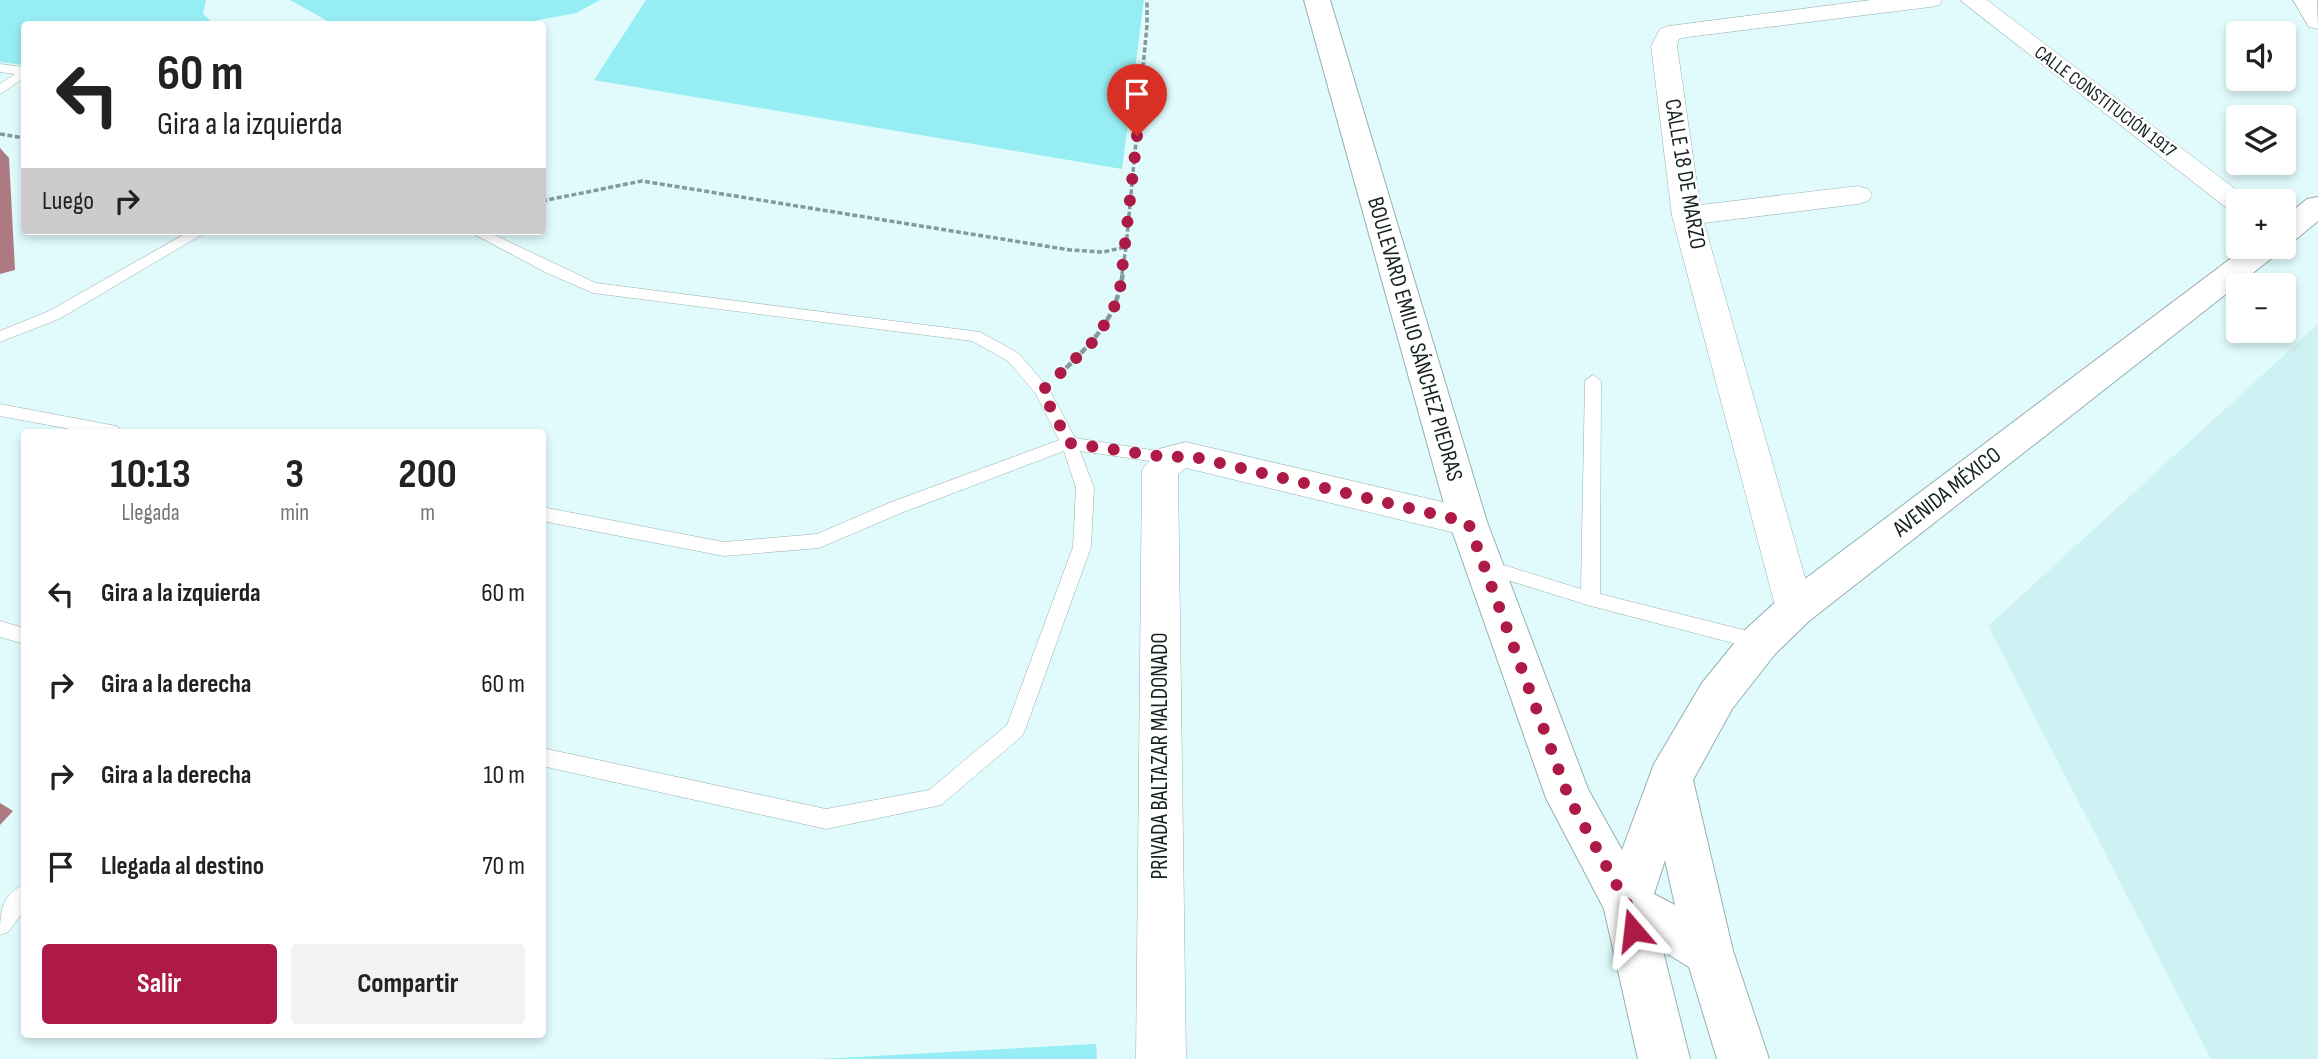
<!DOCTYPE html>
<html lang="es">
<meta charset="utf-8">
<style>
body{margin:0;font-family:"Sofia Sans Condensed",sans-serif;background:#f2f2f2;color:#222;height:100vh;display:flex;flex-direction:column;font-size:26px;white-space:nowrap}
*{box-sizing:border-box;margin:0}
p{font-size:23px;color:#767676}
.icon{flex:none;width:38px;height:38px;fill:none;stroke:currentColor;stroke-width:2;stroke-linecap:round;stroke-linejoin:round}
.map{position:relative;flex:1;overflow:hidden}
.side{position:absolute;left:21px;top:429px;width:525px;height:609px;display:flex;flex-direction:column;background:#fff;border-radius:7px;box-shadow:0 4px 10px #0003}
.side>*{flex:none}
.banner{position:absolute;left:21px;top:21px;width:525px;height:214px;border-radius:7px;box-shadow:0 4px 10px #0003;background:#fff;color:#222;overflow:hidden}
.buttons{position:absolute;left:2226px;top:21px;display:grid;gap:14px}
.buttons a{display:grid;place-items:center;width:70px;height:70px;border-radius:7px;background:#fff;box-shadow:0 4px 10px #0003;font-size:35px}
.pin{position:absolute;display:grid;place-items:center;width:60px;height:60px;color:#fff;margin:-72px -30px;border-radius:50% 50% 50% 0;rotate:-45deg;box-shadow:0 0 7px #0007}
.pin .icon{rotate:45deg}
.me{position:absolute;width:77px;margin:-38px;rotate:343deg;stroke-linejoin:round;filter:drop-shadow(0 0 5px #0008)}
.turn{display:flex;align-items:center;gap:24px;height:147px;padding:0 21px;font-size:32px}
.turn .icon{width:91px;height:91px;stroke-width:2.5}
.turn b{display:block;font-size:49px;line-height:60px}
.then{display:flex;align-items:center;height:66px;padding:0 21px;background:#0003;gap:14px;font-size:26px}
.eta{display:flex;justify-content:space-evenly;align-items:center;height:119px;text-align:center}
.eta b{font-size:42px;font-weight:700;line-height:49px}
.cta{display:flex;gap:14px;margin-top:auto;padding:14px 21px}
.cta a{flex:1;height:80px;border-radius:7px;background:#ad1a46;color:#fff;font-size:28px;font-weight:700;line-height:80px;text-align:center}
.cta a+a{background:#f2f2f2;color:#222}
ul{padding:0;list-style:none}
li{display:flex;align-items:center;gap:21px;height:91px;padding:0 21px}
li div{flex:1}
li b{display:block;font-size:26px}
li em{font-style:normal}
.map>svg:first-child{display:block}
</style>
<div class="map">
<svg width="2318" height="1059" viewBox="0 0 2318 1059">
<rect width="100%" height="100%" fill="#e1fbfd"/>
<polygon fill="#cef2f4" points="2318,324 2318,1059 2211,1059 1988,626"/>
<g fill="#96edf3">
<polygon points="0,0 206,0 203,14 212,22 274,24 24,24 24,65 0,62"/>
<polygon points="290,0 600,0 576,13 518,24 333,24"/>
<polygon points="646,0 1144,0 1122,169 594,80"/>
<polygon points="1096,1044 1097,1059 818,1059"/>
</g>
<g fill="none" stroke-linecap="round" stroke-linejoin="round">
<defs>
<g id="lane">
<polygon points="0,64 24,67 24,78 0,94 0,84 15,74 0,72"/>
<polygon points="190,231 208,231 59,319 0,342 0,331 49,311"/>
<polygon points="468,231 486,231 596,283 980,332 1018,353 1048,387 1075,438 1177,454 1179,458 1177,462 1171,464 1080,451 1094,488 1091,547 1025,730 1022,736 941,805 826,829 542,766 542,748 826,809 929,790 1007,725 1073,547 1076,488 1064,451 901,513 819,548 724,556 542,521 542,507 724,542 817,534 889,503 1059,440 1036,394 1008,361 972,341 593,293 547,273"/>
<polygon points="1593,375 1601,381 1600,594 1760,634 1767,636 1769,642 1767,648 1760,650 1591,606 1478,571 1475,566 1478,561 1484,559 1581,589 1585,381"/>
<polygon points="0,404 116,426 124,432 86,432 0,416"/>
<polygon points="0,621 24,628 24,644 0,637"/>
<path d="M 24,885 L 24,911 L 8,932 L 0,935 C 0,913 1,894 24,885 Z"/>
</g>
<g id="street">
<polygon points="1871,0 1942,0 1939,5 1930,7 1688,37 1679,39 1677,46 1700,205 1858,186 1868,189 1872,195 1868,201 1858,204 1704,223 1814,609 1809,620 1795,625 1781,620 1776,609 1672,216 1651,46 1660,29 1669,26"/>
<polygon points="1960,0 1987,0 2251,201 2238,201 2238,212 2228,209"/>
<polygon points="2293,0 2317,0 2318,29 2309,27"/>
<polygon points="1186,442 1468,508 1481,512 1486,522 1481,532 1468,536 1186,468 1178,474 1186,1059 1136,1059 1142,470 1159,449"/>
</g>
<g id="secondary">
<path d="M 1304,0 L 1330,0 L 1487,522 L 1588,789 L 1622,850 L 1654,764 L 1702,683 L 1745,630 L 1781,597 L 2246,247 L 2282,247 L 2277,254 L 1809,621 L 1775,654 L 1732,709 L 1693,780 L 1733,951 L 1769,1059 L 1717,1059 L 1689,967 L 1663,951 L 1690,1059 L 1638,1059 L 1604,909 L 1546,798 L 1449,522 ZM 1665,860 L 1675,905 L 1654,894 Z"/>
<polygon points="2318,197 2318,221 2295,240 2284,243 2284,218 2307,199"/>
</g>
</defs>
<use href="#lane" stroke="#97afb1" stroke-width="1"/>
<use href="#street" stroke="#97afb1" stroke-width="1"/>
<use href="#secondary" stroke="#97afb1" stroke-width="2"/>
<g stroke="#85989a" stroke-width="3.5" stroke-dasharray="5 2.5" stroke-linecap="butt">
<polyline points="0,134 24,138"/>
<polyline points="542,201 642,181 1070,250 1103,252 1126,247 1147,25 1147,0"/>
<polyline points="1122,274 1126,247"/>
</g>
<path stroke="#85989a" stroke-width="4.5" stroke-dasharray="7 3.5" stroke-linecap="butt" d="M 1066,368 C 1097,338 1117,316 1123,272"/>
<use href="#lane" fill="#fff" fill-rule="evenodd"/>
<use href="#street" fill="#fff" fill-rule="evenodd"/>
<use href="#secondary" fill="#fff" fill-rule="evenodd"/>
</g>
<g fill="#ad7a81">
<polygon points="0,148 9,158 15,270 0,274"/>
<polygon points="0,803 13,811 0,825"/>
</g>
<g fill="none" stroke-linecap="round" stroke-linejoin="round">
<polyline stroke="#ad1a46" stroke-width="12" stroke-dasharray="0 21.6" points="1137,136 1119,298 1097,338 1042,391 1069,443 1171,458 1186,455 1468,522 1569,798 1627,904 1633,930"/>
</g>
<g text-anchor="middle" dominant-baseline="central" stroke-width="5" stroke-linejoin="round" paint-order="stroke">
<g font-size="19" fill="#182223" stroke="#fff">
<text transform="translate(2105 102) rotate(37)">CALLE CONSTITUCIÓN 1917</text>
</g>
<g font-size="23" fill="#182223" stroke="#fff">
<text transform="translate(1685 174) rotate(80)">CALLE 18 DE MARZO</text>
<text transform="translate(1415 339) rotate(74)">BOULEVARD EMILIO SÁNCHEZ PIEDRAS</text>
<text transform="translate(1947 492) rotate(-38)">AVENIDA MÉXICO</text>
<text transform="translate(1160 756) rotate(-90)">PRIVADA BALTAZAR MALDONADO</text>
</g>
</g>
</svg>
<div class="buttons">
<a><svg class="icon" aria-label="sound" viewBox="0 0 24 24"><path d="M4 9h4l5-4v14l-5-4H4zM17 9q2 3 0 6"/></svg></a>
<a><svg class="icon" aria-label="layers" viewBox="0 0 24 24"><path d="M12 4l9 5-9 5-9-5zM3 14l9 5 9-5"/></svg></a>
<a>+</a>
<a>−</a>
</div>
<div class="pin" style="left:1137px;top:136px;background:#d93025"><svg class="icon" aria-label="arrive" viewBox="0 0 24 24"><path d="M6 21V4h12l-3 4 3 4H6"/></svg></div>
<svg class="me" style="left:1633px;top:930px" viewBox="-20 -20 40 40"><path d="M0-17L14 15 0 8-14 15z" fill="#ad1a46" stroke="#fff" stroke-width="4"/></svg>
<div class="banner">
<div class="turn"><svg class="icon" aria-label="left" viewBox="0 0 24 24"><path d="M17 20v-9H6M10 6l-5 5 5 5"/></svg><div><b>60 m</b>Gira a la izquierda</div></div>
<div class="then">Luego<svg class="icon" aria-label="right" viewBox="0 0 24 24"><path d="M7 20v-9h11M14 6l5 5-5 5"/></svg></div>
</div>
<section class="side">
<div class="eta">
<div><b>10:13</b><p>Llegada</p></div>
<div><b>3</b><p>min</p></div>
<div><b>200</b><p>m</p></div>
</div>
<ul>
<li><svg class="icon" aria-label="left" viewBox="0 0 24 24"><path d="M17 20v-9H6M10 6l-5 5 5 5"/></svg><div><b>Gira a la izquierda</b></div><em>60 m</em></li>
<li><svg class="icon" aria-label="right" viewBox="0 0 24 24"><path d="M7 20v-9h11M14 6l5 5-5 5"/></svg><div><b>Gira a la derecha</b></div><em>60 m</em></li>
<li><svg class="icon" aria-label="right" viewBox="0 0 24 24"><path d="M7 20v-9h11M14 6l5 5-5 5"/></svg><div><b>Gira a la derecha</b></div><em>10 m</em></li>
<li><svg class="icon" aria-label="arrive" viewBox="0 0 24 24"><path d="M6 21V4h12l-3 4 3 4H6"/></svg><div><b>Llegada al destino</b></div><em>70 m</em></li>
</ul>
<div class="cta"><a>Salir</a><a>Compartir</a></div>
</section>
</div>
